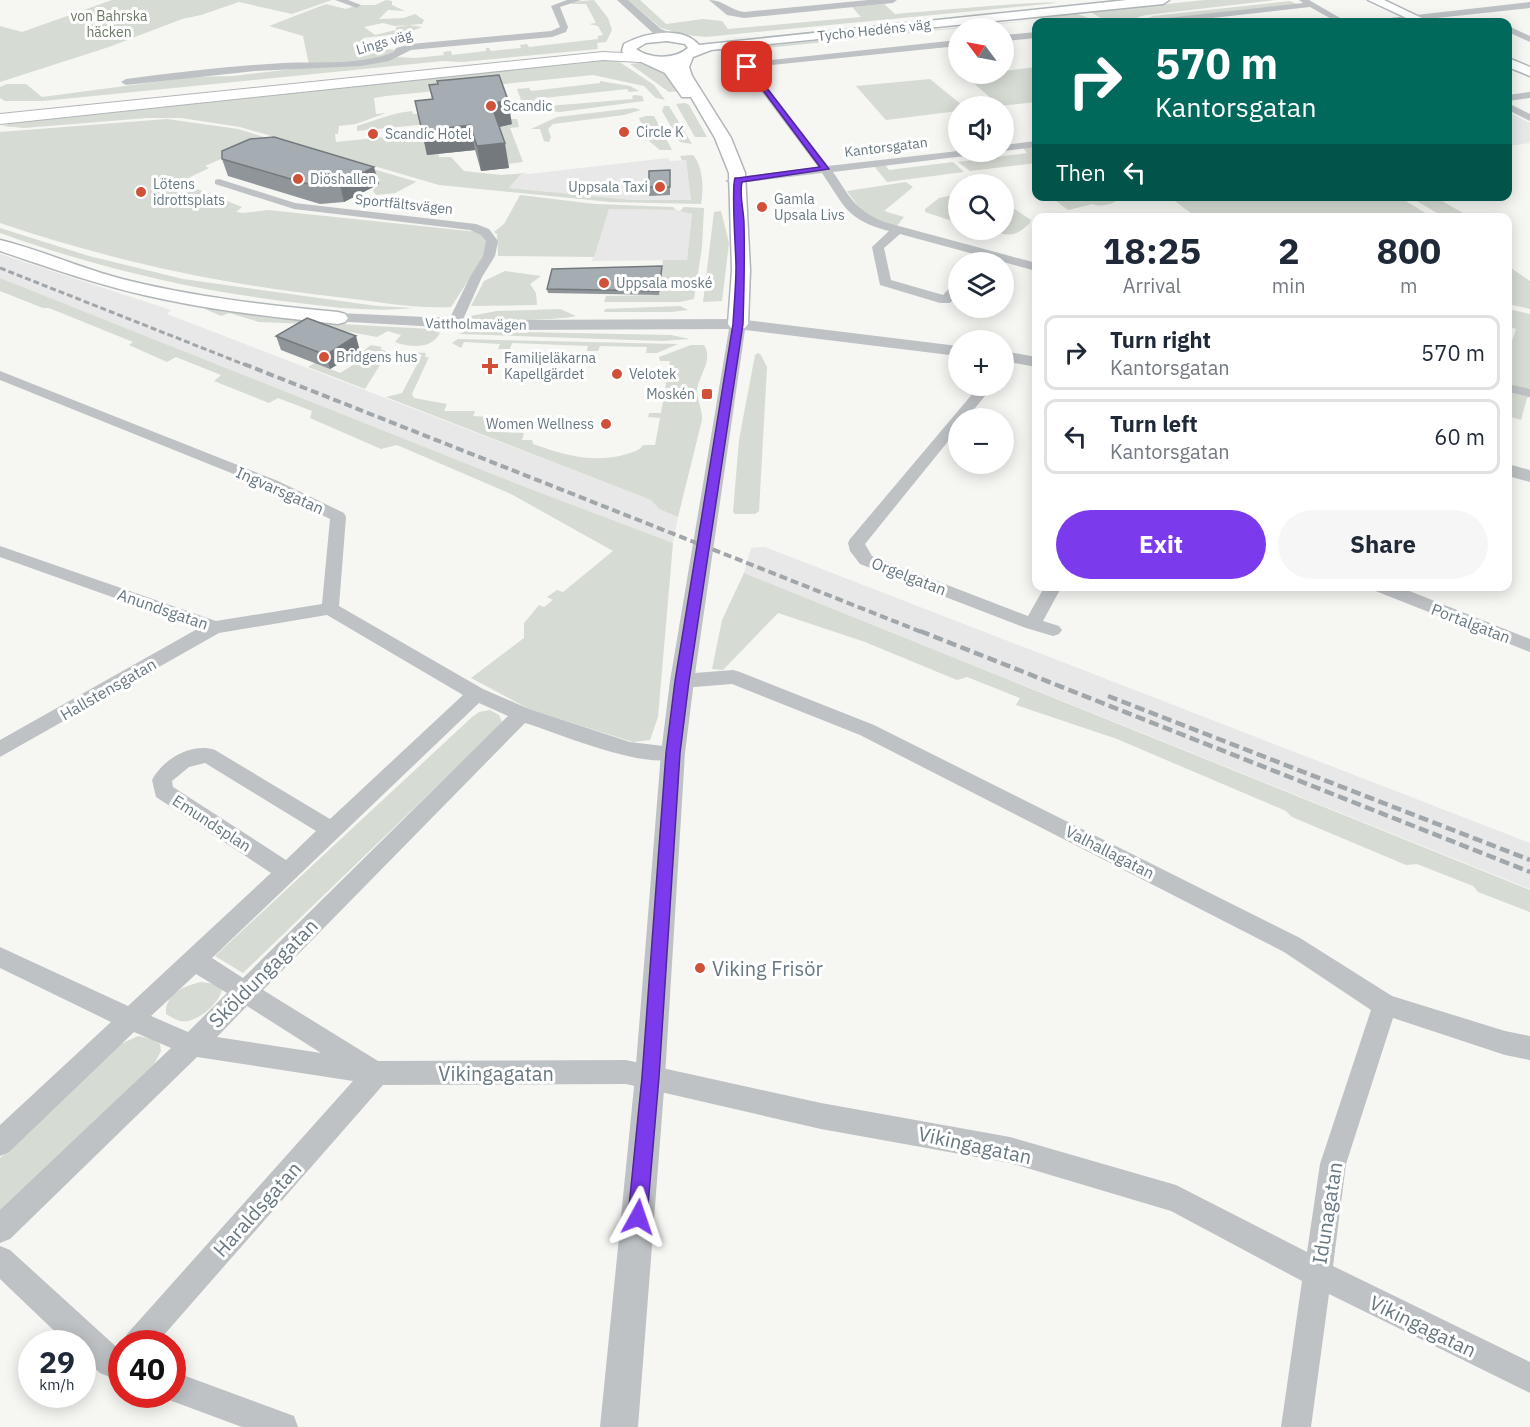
<!DOCTYPE html>
<meta charset="utf-8">
<style>
body{margin:0;font-family:"IBM Plex Sans",sans-serif;background:#f6f6f7;color:#1f2937;height:100vh;display:flex;flex-direction:column;font-size:22px;white-space:nowrap}
*{box-sizing:border-box;margin:0}
p{font-size:20px;color:#747a83}
.icon{flex:none;width:33px;height:33px;fill:none;stroke:currentColor;stroke-width:2;stroke-linecap:round;stroke-linejoin:round}
.map{position:relative;flex:1;overflow:hidden}
.panel{position:absolute;left:1032px;top:213px;width:480px;height:378px;display:flex;flex-direction:column;background:#fff;border-radius:12px;box-shadow:0 3px 15px #0003}
.panel>*{flex:none}
.top-card{position:absolute;left:1032px;top:18px;width:480px;height:183px;border-radius:12px;box-shadow:0 3px 15px #0003;background:#00695c;color:#fff;overflow:hidden}
.needle{width:39px;rotate:302deg}
.tools{position:absolute;left:948px;top:18px;display:grid;gap:12px}
.tools a{display:grid;place-items:center;width:66px;height:66px;border-radius:50%;background:#fff;box-shadow:0 3px 15px #0003;font-size:30px}
.speed{position:absolute;left:18px;top:1330px;display:flex;gap:12px;font-size:30px;font-weight:700;text-align:center}
.speed>*{display:grid;place-content:center;width:78px;height:78px;border-radius:50%;background:#fff;box-shadow:0 3px 15px #0003;line-height:1}
.speed small{font-size:15px;font-weight:400}
.speed .limit{border:9px solid #d22;background:#fff;color:#111}
.pin{position:absolute;display:grid;place-items:center;width:51px;height:51px;color:#fff;margin:-26px;border-radius:12px;box-shadow:0 3px 9px #0006}
.me{position:absolute;width:66px;margin:-33px;rotate:5deg;stroke-linejoin:round;filter:drop-shadow(0 0 4px #0008)}
.turn{display:flex;align-items:center;gap:21px;height:126px;padding:0 24px;font-size:27px}
.turn .icon{width:78px;height:78px;stroke-width:2.5}
.turn b{display:block;font-size:42px;line-height:51px}
.then{display:flex;align-items:center;height:57px;padding:0 24px;background:#0003;gap:12px;font-size:22px}
.eta{display:flex;justify-content:space-evenly;align-items:center;height:102px;text-align:center}
.eta b{font-size:36px;font-weight:700;line-height:42px}
.primary-button{display:flex;gap:12px;margin-top:auto;padding:12px 24px}
.primary-button a{flex:1;height:69px;border-radius:36px;background:#7c3aed;color:#fff;font-size:24px;font-weight:700;line-height:69px;text-align:center}
.primary-button a+a{background:#f6f6f7;color:#1f2937}
ul{padding:0;list-style:none}
li{display:flex;align-items:center;gap:18px;height:75px;margin:0 12px 9px;padding:0 12px;border:3px solid #e0e1e3;border-radius:12px}
li div{flex:1}
li b{display:block;font-size:22px}
li em{font-style:normal}
.map>svg:first-child{display:block}
</style>
<div class="map">
<svg width="1530" height="1427" viewBox="0 0 1530 1427">
<rect width="100%" height="100%" fill="#f6f6f3"/>
<g fill="#e7e8e7">
<polygon points="1508,112 1530,123 1530,143 1508,146"/>
<polygon points="668,158 670,161 686,160 691,200 633,200 509,188 520,175"/>
<polygon points="609,209 676,210 692,214 687,260 592,261"/>
<polygon points="0,254 171,310 167,314 651,500 659,509 678,517 673,543 520,485 0,278"/>
<polygon points="765,547 1530,843 1530,889 744,573 751,548"/>
</g>
<g fill="#d6dbd3">
<polygon points="112,0 332,0 292,14 239,2 201,15 182,19 109,47 0,82 0,26 22,32"/>
<polygon points="386,0 392,1 392,5 405,11 388,10 379,19 404,18 415,14 424,20 422,24 395,26 383,23 364,27 375,35 396,30 396,27 409,25 422,27 407,33 363,38 367,48 399,50 394,57 416,58 444,55 443,52 451,51 452,55 486,51 486,48 489,48 491,51 521,48 520,45 527,44 529,47 598,39 598,36 603,35 598,26 589,24 596,23 586,4 572,4 570,2 594,0 608,18 612,30 606,42 597,43 598,49 462,62 443,61 43,101 5,101 0,98 0,87 7,84 26,84 42,97 193,77 233,76 302,68 309,65 303,36 269,26 326,4 346,9 357,5 375,5"/>
<path d="M 628,0 L 640,0 L 666,24 L 703,19 L 722,21 L 728,29 L 861,17 L 852,7 L 884,4 L 895,14 C 920,12 1048,0 1056,3 L 706,37 L 686,35 L 661,28 Z"/>
<polygon points="1205,0 1276,0 1146,15 1138,17 1133,22 1108,22 1092,13 1096,11"/>
<polygon points="1290,1 1299,5 1140,22 1153,16"/>
<polygon points="1075,13 1099,22 1051,22 1048,19 728,52 730,49 1047,19 1046,16"/>
<path d="M 615,59 L 654,85 L 665,100 L 656,98 L 644,86 L 593,75 L 386,96 L 374,98 L 376,114 L 386,113 L 356,124 L 339,126 L 338,134 L 335,134 L 336,142 L 436,132 L 439,157 L 451,157 L 464,171 L 501,175 L 528,173 L 520,175 L 509,188 L 633,200 L 691,200 L 686,160 L 682,160 L 680,156 L 693,155 C 703,165 704,191 701,204 L 610,202 L 439,185 L 240,127 L 181,118 L 147,118 L 24,128 L 2,126 L 18,121 Z"/>
<polygon points="645,62 664,70 681,91 669,92 630,64"/>
<polygon points="1036,67 1036,102 1000,106 964,75 1004,74 1004,71"/>
<polygon points="930,79 963,106 958,106 958,111 886,120 856,86"/>
<polygon points="600,81 630,86 639,91 629,92 627,89 534,99 535,102 521,100 517,89 529,88 531,91 600,83"/>
<polygon points="635,95 642,96 644,101 560,112 524,108 633,99 632,96"/>
<polygon points="685,103 689,105 707,137 695,137 676,104"/>
<polygon points="664,106 669,106 692,144 680,142 662,111"/>
<polygon points="634,108 641,110 624,115 553,124 548,129 551,137 549,142 544,141 540,129 531,129 557,117"/>
<path d="M 412,111 L 413,114 L 432,114 L 438,123 L 357,131 L 357,126 C 376,120 393,113 412,111 Z"/>
<polygon points="646,116 654,116 672,150 660,150 649,141 639,118"/>
<path d="M 167,119 L 238,129 L 274,140 L 239,151 L 205,166 L 209,168 L 180,182 L 242,207 L 236,212 L 243,213 L 268,210 L 478,232 L 486,240 L 485,255 L 451,307 C 413,309 374,301 337,297 C 219,284 113,261 0,223 L 0,132 Z"/>
<polygon points="510,119 517,119 519,127 510,128 523,162 507,164 496,128"/>
<polygon points="287,144 414,181 416,182 395,193 376,195 373,191 380,180 378,178"/>
<polygon points="1036,147 1036,163 970,171 958,162 1027,153 1023,148"/>
<polygon points="953,162 964,172 887,182 874,166 885,165 889,170"/>
<polygon points="906,182 913,187 884,211 904,217 896,227 866,217 847,191"/>
<polygon points="958,194 958,223 925,212 925,209 939,198"/>
<polygon points="520,195 595,204 673,207 676,210 609,209 594,257 498,256 497,234 494,232 504,224"/>
<path d="M 1051,197 L 1114,197 L 1117,200 C 1112,205 1099,207 1093,204 L 1068,210 Z"/>
<polygon points="1170,197 1399,197 1432,217 1196,217"/>
<polygon points="1410,197 1435,197 1470,217 1444,217"/>
<path d="M 1004,202 L 1031,220 L 1030,223 C 1015,237 1010,236 991,231 L 1004,230 Z"/>
<polygon points="684,207 704,208 702,247 694,299 680,302 604,302 606,296 659,295 663,260 687,260 692,214 680,211"/>
<polygon points="721,211 729,243 722,301 703,302 714,212"/>
<path d="M 0,228 L 89,256 L 183,279 L 377,306 L 413,308 C 375,312 337,308 299,303 C 195,291 98,268 0,233 Z"/>
<polygon points="1508,266 1530,281 1530,309 1508,304"/>
<polygon points="505,271 541,276 530,284 536,293 537,305 471,306 484,281"/>
<polygon points="0,278 520,485 673,543 658,717 650,740 633,742 531,710 471,678 524,638 524,623 539,605 544,607 553,600 547,597 557,590 563,592 613,551 511,494 397,445 381,449 310,418 312,411 278,398 269,403 214,381 221,375 176,357 167,362 129,345 133,342 49,308 43,308 0,291"/>
<polygon points="680,306 688,310 671,312 604,312 605,309"/>
<path d="M 209,308 L 323,323 L 431,329 L 440,333 C 432,349 411,348 395,342 L 401,335 L 388,331 L 377,337 L 307,324 L 259,322 L 229,313 L 221,316 L 205,309 Z"/>
<path d="M 560,309 L 576,316 C 562,320 474,323 465,317 L 497,311 Z"/>
<polygon points="1508,309 1530,314 1530,390 1508,384 1508,355 1512,355 1508,352 1508,346 1510,347 1516,329 1508,327"/>
<polygon points="466,331 671,335 690,339 662,341 459,334"/>
<polygon points="458,339 678,344 657,353 646,353 647,347 600,346 598,351 587,351 588,346 512,343 510,349 498,349 500,344 464,342 461,348 452,343"/>
<polygon points="371,345 382,347 380,349 388,352 365,389 308,367 315,363 340,373 353,365 349,363"/>
<path d="M 691,345 L 704,345 C 712,357 703,371 699,382 C 693,395 703,407 702,420 L 678,517 L 659,509 L 651,500 L 386,397 L 402,393 L 422,355 L 409,352 L 426,353 L 425,357 L 429,357 L 412,394 L 414,398 L 447,404 L 444,411 L 475,411 L 473,416 L 489,417 L 488,425 L 498,425 L 496,432 L 524,433 L 522,440 L 532,440 L 533,444 C 564,455 594,464 627,454 C 633,452 639,451 643,445 L 655,445 L 660,418 L 648,417 L 649,413 L 661,413 L 670,361 L 660,361 L 659,357 Z"/>
<polygon points="758,353 761,355 767,367 759,511 755,514 735,514 733,512 739,440 755,355"/>
<polygon points="1508,391 1530,397 1527,398 1521,420 1508,416"/>
<polygon points="744,573 1530,890 1530,912 1478,892 1473,886 1417,864 1406,865 1292,817 1286,811 1117,739 1016,705 1020,698 967,677 957,680 865,642 778,613 723,670 712,669 722,620"/>
<polygon points="490,710 499,715 502,722 496,729 243,973 215,956 472,717 479,712"/>
<path d="M 201,982 L 215,984 L 222,989 C 220,1002 202,1018 188,1021 C 180,1023 173,1018 166,1014 C 165,994 183,986 201,982 Z"/>
<polygon points="138,1036 152,1039 160,1044 161,1051 154,1064 0,1212 0,1158 121,1044"/>
</g>
<g fill="none" stroke-linecap="round" stroke-linejoin="round">
<defs>
<g id="secondary">
<path d="M 1127,0 L 1169,0 L 1163,4 L 711,50 L 693,57 L 689,67 L 692,76 L 731,138 L 745,173 L 750,270 L 748,324 L 745,328 L 731,328 L 728,324 L 732,270 L 729,173 L 715,138 L 691,97 L 682,97 L 665,73 L 624,54 L 622,51 L 624,44 C 644,33 682,25 699,45 ZM 667,41 L 685,44 L 688,48 C 674,60 650,59 636,49 L 646,43 Z"/>
<polygon points="1368,0 1384,0 1430,22 1415,22"/>
<polygon points="1508,58 1530,67 1530,76 1508,67"/>
<path d="M 0,240 C 41,250 80,268 122,279 C 193,297 265,305 338,312 L 345,314 L 348,318 L 345,322 L 338,324 C 273,317 208,310 144,295 C 95,284 48,267 0,251 Z"/>
</g>
<polygon id="primary" points="603,52 640,54 647,58 640,62 603,60 0,124 0,114"/>
</defs>
<use href="#secondary" stroke="#b0b6b9" stroke-width="3"/>
<use href="#primary" stroke="#b2b6b9" stroke-width="2"/>
<g fill="#bec2c5" fill-rule="evenodd">
<polygon points="335,0 348,0 361,5 357,8"/>
<path d="M 567,0 L 581,0 L 560,7 L 568,27 L 566,32 L 552,37 L 411,50 L 389,61 L 361,66 L 255,71 L 126,85 L 121,82 L 126,79 C 178,72 231,66 283,63 C 320,61 359,66 394,52 L 396,48 L 411,44 L 551,31 L 560,27 L 551,6 Z"/>
<path d="M 709,0 C 723,0 730,10 744,12 L 868,0 L 897,0 L 893,3 L 744,18 L 727,15 Z"/>
<polygon points="1299,0 1309,0 1347,22 1337,22 1310,7 1177,22 1154,22 1158,19 1303,3"/>
<polygon points="1530,2 1530,8 1399,22 1377,22 1381,19"/>
<polygon points="1508,26 1530,36 1530,42 1508,32"/>
<polygon points="1036,32 1036,38 1004,41 1004,35"/>
<path d="M 958,40 L 958,46 L 752,67 L 828,166 L 958,151 L 978,152 L 973,155 L 833,172 C 850,197 855,210 884,222 L 1036,263 L 1036,271 L 900,234 L 884,248 L 891,280 L 943,295 L 953,284 L 958,283 L 958,294 L 950,303 L 940,303 L 880,285 L 872,247 L 889,231 C 847,220 845,207 822,173 L 731,184 L 725,181 L 731,178 L 818,167 L 743,67 L 743,63 Z"/>
<polygon points="1530,92 1530,98 1508,101 1508,95"/>
<polygon points="1508,103 1530,114 1530,121 1508,110"/>
<polygon points="1036,141 1036,147 1004,151 1004,145"/>
<polygon points="219,179 295,203 476,224 489,229 498,241 495,256 482,277 461,324 454,328 449,327 447,324 470,277 483,256 486,241 481,235 470,230 294,209 215,184 215,180"/>
<path d="M 0,371 L 278,481 L 344,513 L 346,517 L 339,606 L 483,689 L 529,709 L 630,742 L 680,748 L 683,753 L 680,758 C 642,770 564,735 525,723 L 263,990 L 378,1061 L 626,1060 L 821,1103 L 1010,1137 L 1176,1185 L 1307,1252 L 1320,1164 L 1371,1010 L 1284,952 L 860,735 L 732,684 L 682,688 L 675,686 L 673,681 L 675,676 L 682,674 L 733,670 L 740,672 L 874,725 L 1300,938 L 1392,996 L 1505,1031 L 1530,1036 L 1530,1060 L 1505,1055 L 1393,1018 L 1346,1164 L 1333,1266 L 1530,1362 L 1530,1393 L 1329,1294 L 1311,1427 L 1281,1427 L 1302,1281 L 1171,1211 L 1010,1163 L 821,1129 L 626,1084 L 383,1085 L 156,1344 L 122,1344 L 127,1334 L 353,1081 L 197,1057 L 10,1239 L 0,1243 L 0,1210 L 171,1048 L 134,1032 L 9,1152 L 0,1156 L 0,1125 L 111,1022 L 0,968 L 0,947 L 128,1006 L 271,873 L 156,797 L 152,780 C 163,759 192,742 215,750 L 330,819 L 463,695 L 327,615 L 219,633 L 0,757 L 0,740 L 199,628 L 0,557 L 0,546 L 216,621 L 322,604 L 330,519 L 266,487 L 0,380 ZM 479,703 L 508,716 L 243,978 L 212,958 ZM 205,763 L 316,831 L 286,860 L 173,787 L 172,781 L 189,767 ZM 196,974 L 227,993 L 188,1032 L 151,1016 ZM 247,1006 L 321,1053 L 217,1037 Z"/>
<polygon points="1508,384 1530,389 1530,397 1508,392"/>
<polygon points="979,386 993,386 967,418 958,418 958,429 865,544 872,556 1028,616 1045,586 1062,586 1043,621 1059,626 1062,630 1059,634 1053,636 1026,628 860,564 850,551 848,543 850,539"/>
<polygon points="1371,586 1397,586 1530,639 1530,652 1373,590"/>
<polygon points="0,1246 10,1250 122,1352 122,1382 100,1373 82,1357 82,1344 68,1344 0,1279"/>
<polygon points="172,1371 294,1416 298,1427 242,1427 161,1397 172,1395"/>
</g>
<g fill="#bec2c5" fill-rule="evenodd">
<polygon points="617,0 628,0 661,29 682,37 676,40 653,33"/>
<polygon points="338,313 492,320 738,319 958,346 958,356 745,330 694,681 685,753 665,1077 638,1427 600,1427 635,1077 661,753 670,681 729,329 492,330 332,321 330,318"/>
<polygon points="1004,351 1036,357 1036,367 1004,361"/>
<polygon points="1508,464 1530,470 1530,482 1508,476"/>
</g>
<use href="#secondary" fill="#fff" fill-rule="evenodd"/>
<use href="#primary" fill="#fff" fill-rule="evenodd"/>
<polyline stroke="#a0a6aa" stroke-width="3" stroke-dasharray="6 3" stroke-linecap="butt" points="0,268 248,366"/>
<polyline stroke="#a0a6aa" stroke-width="4" stroke-dasharray="8 4" stroke-linecap="butt" points="244,364 924,633"/>
<g stroke="#a0a6aa" stroke-width="4.5" stroke-dasharray="10 4.5" stroke-linecap="butt">
<polyline points="920,631 1530,872"/>
<polyline points="1108,696 1530,860"/>
</g>
</g>
<g fill="#8f9599">
<polygon points="429,85 512,124 499,127 509,168 481,171 475,150 427,155 415,101 432,99"/>
<polygon points="222,159 379,184 344,202 320,204 228,176"/>
<polygon points="670,170 670,195 649,196 649,187"/>
<polygon points="662,271 659,295 548,293 547,289"/>
<polygon points="276,336 360,351 330,369 281,350"/>
</g>
<g fill="#74797d">
<polygon points="508,100 512,124 495,128 491,104"/>
<polygon points="470,125 475,150 427,155 422,131"/>
<polygon points="505,143 509,168 481,171 477,146"/>
<polygon points="374,167 379,184 344,202 340,185"/>
<polygon points="356,336 360,351 330,369 326,355"/>
</g>
<g fill="#a6adb2" stroke="#74797d" stroke-width="1.5">
<polygon points="499,75 508,100 491,104 505,143 477,146 470,125 422,131 415,101 433,99 429,85 438,84 437,81"/>
<polygon points="274,137 374,167 340,185 315,186 222,159 222,151 250,139"/>
<polygon points="670,170 670,187 649,187 649,171"/>
<polygon points="662,266 659,291 547,289 552,269"/>
<polygon points="307,318 356,336 326,355 276,336"/>
</g>
<path fill="#7c3aed" stroke="#51269a" stroke-width="1.5" d="M 745,66 L 750,66 L 829,169 L 742,182 C 739,195 744,211 744,224 C 745,258 744,291 743,324 L 689,681 L 680,753 L 659,1077 L 647,1217 L 645,1224 L 638,1227 L 631,1224 L 628,1217 L 642,1077 L 666,753 L 675,681 L 733,324 C 734,305 736,286 736,267 C 736,251 731,188 735,178 L 738,178 L 820,167 Z"/>
<g fill="#d15138" stroke="#fff" stroke-width="2">
<circle cx="491" cy="106" r="6"/>
<circle cx="624" cy="132" r="6"/>
<circle cx="373" cy="134" r="6"/>
<circle cx="298" cy="179" r="6"/>
<circle cx="660" cy="187" r="6"/>
<circle cx="141" cy="192" r="6"/>
<circle cx="762" cy="207" r="6"/>
<circle cx="604" cy="283" r="6"/>
<circle cx="324" cy="357" r="6"/>
<path d="M487 357h6v6h6v6h-6v6h-6v-6h-6v-6h6z"/>
<circle cx="617" cy="374" r="6"/>
<rect x="701" y="388" width="12" height="12" rx="3"/>
<circle cx="606" cy="424" r="6"/>
<circle cx="700" cy="968" r="6"/>
</g>
<g text-anchor="middle" dominant-baseline="central" stroke-width="6" stroke-linejoin="round" paint-order="stroke">
<g font-size="14" fill="#6b7966" stroke="#fff">
<text x="109" y="16">von Bahrska<tspan x="109" dy="16">häcken</tspan></text>
</g>
<g font-size="14" fill="#687881" stroke="#fff">
<text transform="translate(874 30) rotate(-6)">Tycho Hedéns väg</text>
<text transform="translate(384 42) rotate(-16)">Lings väg</text>
<text transform="translate(886 147) rotate(-7)">Kantorsgatan</text>
<text transform="translate(404 204) rotate(6)">Sportfältsvägen</text>
<text transform="translate(476 324) rotate(1)">Vattholmavägen</text>
</g>
<g font-size="14" fill="#687881" stroke="#fff" text-anchor="start">
<text x="503" y="106">Scandic</text>
<text x="636" y="132">Circle K</text>
<text x="385" y="134">Scandic Hotel</text>
<text x="310" y="179">Diöshallen</text>
<text x="153" y="184">Lötens<tspan x="153" dy="16">idrottsplats</tspan></text>
<text x="648" y="187" text-anchor="end">Uppsala Taxi</text>
<text x="774" y="199">Gamla<tspan x="774" dy="16">Upsala Livs</tspan></text>
<text x="616" y="283">Uppsala moské</text>
<text x="336" y="357">Bridgens hus</text>
<text x="504" y="358">Familjeläkarna<tspan x="504" dy="16">Kapellgärdet</tspan></text>
<text x="629" y="374">Velotek</text>
<text x="695" y="394" text-anchor="end">Moskén</text>
<text x="594" y="424" text-anchor="end">Women Wellness</text>
</g>
<g font-size="16" fill="#687881" stroke="#fff">
<text transform="translate(280 490) rotate(24)">Ingvarsgatan</text>
<text transform="translate(909 576) rotate(21)">Orgelgatan</text>
<text transform="translate(163 609) rotate(19)">Anundsgatan</text>
<text transform="translate(1471 623) rotate(21)">Portalgatan</text>
<text transform="translate(108 689) rotate(-30)">Hallstensgatan</text>
<text transform="translate(212 823) rotate(33)">Emundsplan</text>
<text transform="translate(1110 852) rotate(27)">Valhallagatan</text>
</g>
<g font-size="20" fill="#687881" stroke="#fff" text-anchor="start">
<text x="712" y="968">Viking Frisör</text>
</g>
<g font-size="20" fill="#687881" stroke="#fff">
<text transform="translate(263 973) rotate(-45)">Sköldungagatan</text>
<text x="496" y="1073">Vikingagatan</text>
<text transform="translate(975 1145) rotate(12)">Vikingagatan</text>
<text transform="translate(257 1209) rotate(-48)">Haraldsgatan</text>
<text transform="translate(1327 1213) rotate(-81)">Idunagatan</text>
<text transform="translate(1423 1326) rotate(26)">Vikingagatan</text>
</g>
</g>
</svg>
<div class="tools">
<a><svg class="needle" viewBox="-14 -14 28 28"><path d="M0-13l5 13h-10z" fill="#e53935"/><path d="M0 13l5-13h-10z" fill="#747a83"/></svg></a>
<a><svg class="icon" aria-label="sound" viewBox="0 0 24 24"><path d="M4 9h4l5-4v14l-5-4H4zM17 9q2 3 0 6"/></svg></a>
<a><svg class="icon" aria-label="search" viewBox="0 0 24 24"><circle cx="10" cy="10" r="6"/><path d="M15 15l6 6"/></svg></a>
<a><svg class="icon" aria-label="layers" viewBox="0 0 24 24"><path d="M12 4l9 5-9 5-9-5zM3 14l9 5 9-5"/></svg></a>
<a>+</a>
<a>−</a>
</div>
<div class="speed"><div>29<small>km/h</small></div><div class="limit">40</div></div>
<div class="pin" style="left:747px;top:67px;background:#d93025"><svg class="icon" aria-label="arrive" viewBox="0 0 24 24"><path d="M6 21V4h12l-3 4 3 4H6"/></svg></div>
<svg class="me" style="left:638px;top:1217px" viewBox="-20 -20 40 40"><path d="M0-17L14 15 0 8-14 15z" fill="#7c3aed" stroke="#fff" stroke-width="4"/></svg>
<div class="top-card">
<div class="turn"><svg class="icon" aria-label="right" viewBox="0 0 24 24"><path d="M7 20v-9h11M14 6l5 5-5 5"/></svg><div><b>570 m</b>Kantorsgatan</div></div>
<div class="then">Then<svg class="icon" aria-label="left" viewBox="0 0 24 24"><path d="M17 20v-9H6M10 6l-5 5 5 5"/></svg></div>
</div>
<section class="panel">
<div class="eta">
<div><b>18:25</b><p>Arrival</p></div>
<div><b>2</b><p>min</p></div>
<div><b>800</b><p>m</p></div>
</div>
<ul>
<li><svg class="icon" aria-label="right" viewBox="0 0 24 24"><path d="M7 20v-9h11M14 6l5 5-5 5"/></svg><div><b>Turn right</b><p>Kantorsgatan</p></div><em>570 m</em></li>
<li><svg class="icon" aria-label="left" viewBox="0 0 24 24"><path d="M17 20v-9H6M10 6l-5 5 5 5"/></svg><div><b>Turn left</b><p>Kantorsgatan</p></div><em>60 m</em></li>
</ul>
<div class="primary-button"><a>Exit</a><a>Share</a></div>
</section>
</div>
